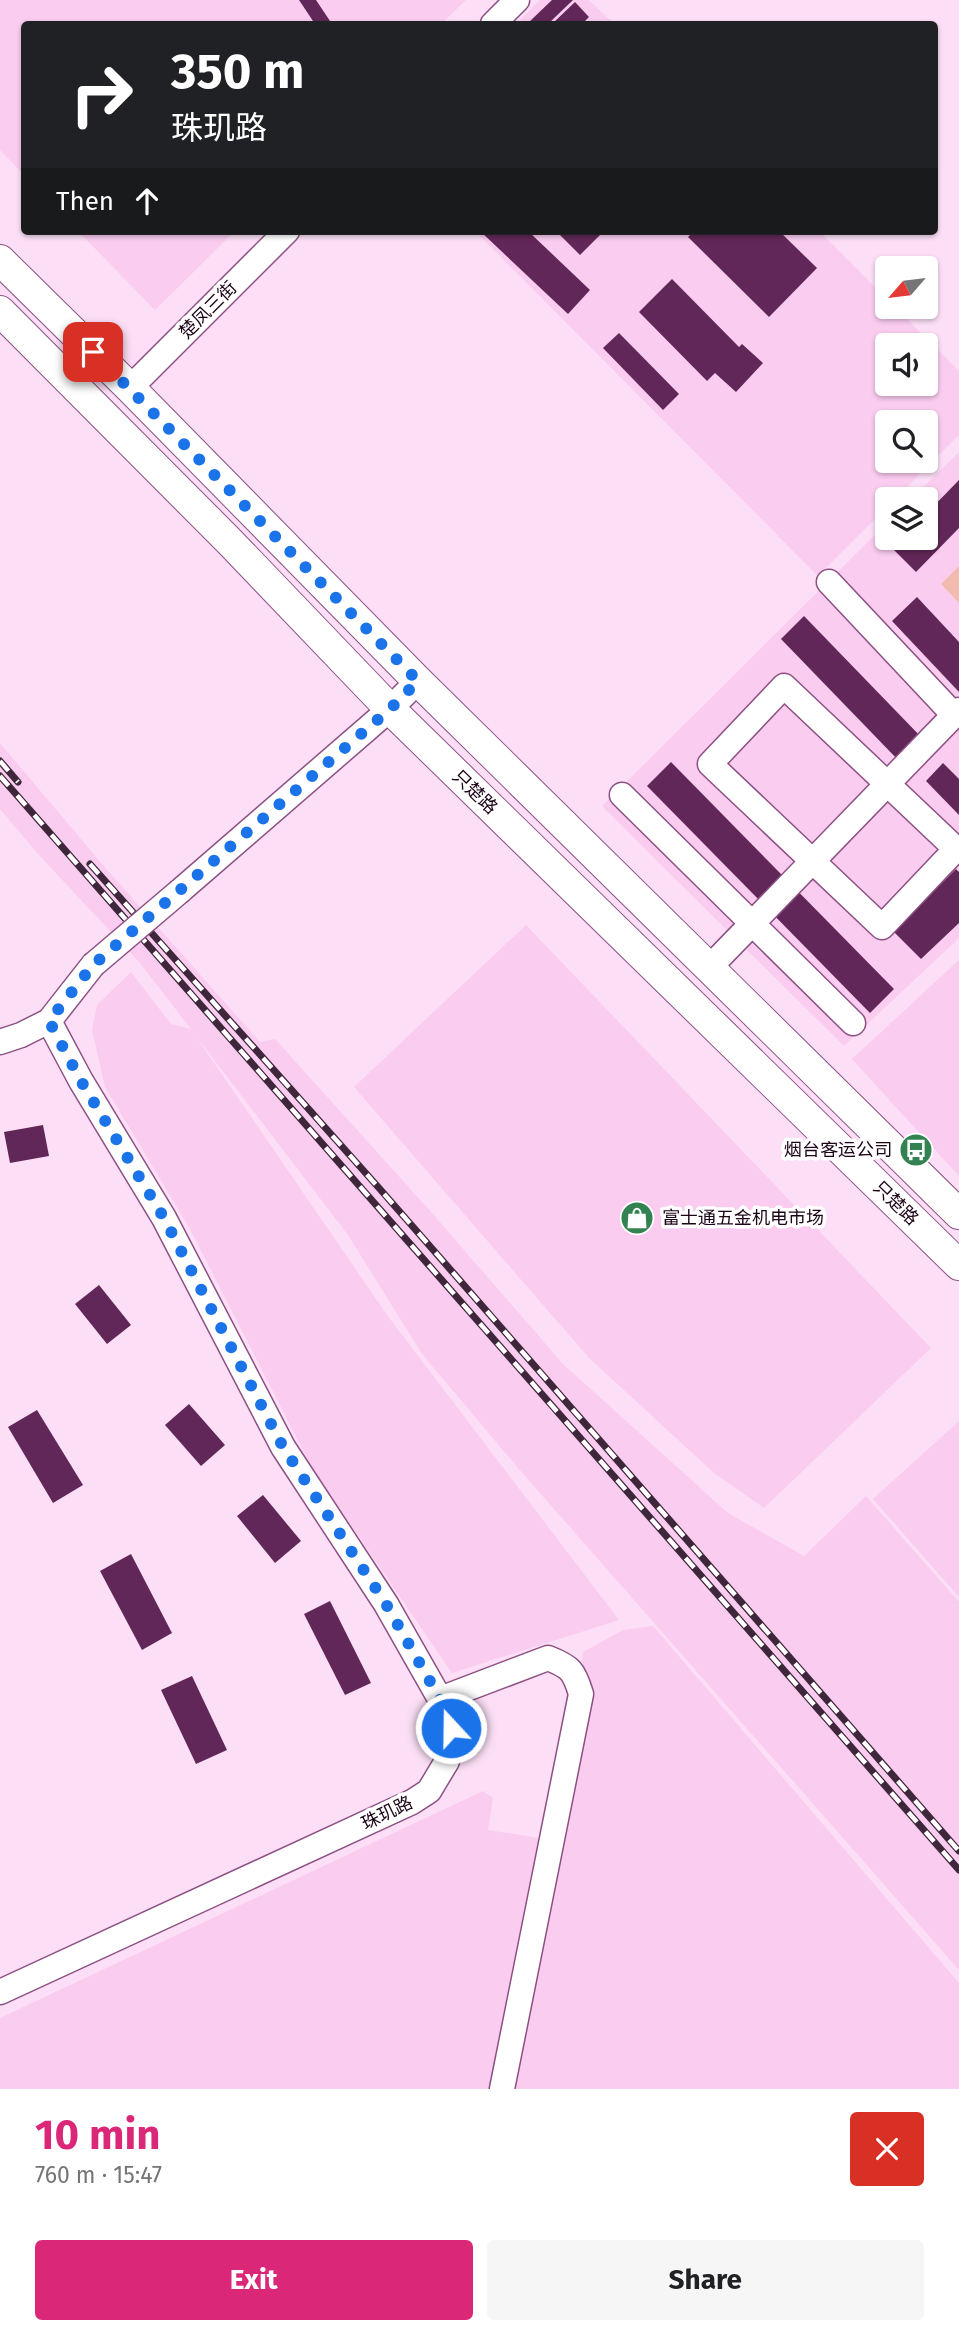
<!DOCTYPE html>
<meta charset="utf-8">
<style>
body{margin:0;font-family:"Fira Sans","Noto Sans SC",sans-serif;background:#f6f6f6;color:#202124;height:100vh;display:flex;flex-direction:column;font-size:26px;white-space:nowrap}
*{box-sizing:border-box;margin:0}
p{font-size:23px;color:#757577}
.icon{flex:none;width:38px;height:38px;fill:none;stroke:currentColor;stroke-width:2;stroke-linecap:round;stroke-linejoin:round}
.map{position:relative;height:2089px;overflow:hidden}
.side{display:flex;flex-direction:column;background:#fff;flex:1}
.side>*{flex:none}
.top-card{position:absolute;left:21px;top:21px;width:917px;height:214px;border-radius:7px;box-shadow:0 2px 5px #0004;background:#202124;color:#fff;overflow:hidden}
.needle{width:46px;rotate:242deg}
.buttons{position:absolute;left:875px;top:256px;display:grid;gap:14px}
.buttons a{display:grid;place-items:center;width:63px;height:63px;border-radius:7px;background:#fff;box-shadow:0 2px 5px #0004;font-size:35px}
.pin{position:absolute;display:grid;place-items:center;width:60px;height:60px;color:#fff;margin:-30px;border-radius:14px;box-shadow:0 4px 10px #0006}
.me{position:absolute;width:77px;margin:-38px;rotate:339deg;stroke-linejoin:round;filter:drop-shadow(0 0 5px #0008)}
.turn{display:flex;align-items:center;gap:24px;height:147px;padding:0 35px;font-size:32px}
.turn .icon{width:91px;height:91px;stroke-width:2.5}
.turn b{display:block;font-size:49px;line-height:60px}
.then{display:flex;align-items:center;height:66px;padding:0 35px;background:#0003;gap:14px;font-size:26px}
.round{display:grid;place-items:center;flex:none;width:74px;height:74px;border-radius:7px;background:#f6f6f6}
.headline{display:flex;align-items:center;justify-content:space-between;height:119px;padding:0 35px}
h1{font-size:42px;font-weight:700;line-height:52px;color:#db2777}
.button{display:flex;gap:14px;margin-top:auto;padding:14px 35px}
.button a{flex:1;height:80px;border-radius:7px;background:#db2777;color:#fff;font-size:28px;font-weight:700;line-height:80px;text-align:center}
.button a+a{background:#f6f6f6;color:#202124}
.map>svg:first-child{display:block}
</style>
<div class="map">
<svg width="959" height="2089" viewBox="0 0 959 2089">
<rect width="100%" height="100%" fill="#fcdff6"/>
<g fill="#faccf0" fill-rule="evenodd">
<polygon points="0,0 466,0 441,24 24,24 24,175 0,150"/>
<polygon points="540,0 589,0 614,24 516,24"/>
<polygon points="78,231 235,231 155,310"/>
<path d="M 475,231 L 819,231 L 887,299 L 887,306 L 894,306 L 959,371 L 959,435 L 895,499 L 887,499 L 887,507 L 818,576 ZM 887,345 L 926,345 L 926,383 L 887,383 ZM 887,422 L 926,422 L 926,460 L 887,460 Z"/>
<polygon points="959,452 959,938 844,1046 602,806 887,523 887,537 926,537 926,499 911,499"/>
<polygon points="0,743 102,864 260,1042 275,1039 432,1213 563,1364 728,1513 804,1556 866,1496 959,1602 959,1970 518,1468 422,1354 348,1235 195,1035 387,1315 619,1620 452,1673 313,1470 190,1229 105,1087 92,1030 97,1005 131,972 171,1024 191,1029 139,962 38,854 0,809"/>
<polygon points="526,925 931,1348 764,1508 714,1473 589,1358 354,1087"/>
<polygon points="959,960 959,1176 852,1059"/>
<polygon points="959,1421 959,1597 873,1499"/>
<polygon points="653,1626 959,1983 959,2089 0,2089 0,2018 483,1791 493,1798 488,1830 565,1842 583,1652 623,1630"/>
</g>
<polygon fill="#f3bbad" points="959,566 959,603 941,584"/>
<g fill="#612758">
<polygon points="299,0 316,0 332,24 315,24"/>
<polygon points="552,0 573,0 548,24 527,24"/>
<polygon points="575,2 589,17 582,24 552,24"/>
<polygon points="480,231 528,231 590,290 568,314"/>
<polygon points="556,231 604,231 580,255"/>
<polygon points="694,231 779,231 817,268 769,317 688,237"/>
<polygon points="672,279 739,347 742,344 763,363 736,392 715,373 707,381 639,312"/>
<polygon points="619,333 679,394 663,410 603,348"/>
<polygon points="959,480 959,528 916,572 892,548 903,537 926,537 926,514"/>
<polygon points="917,597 959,642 959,692 892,621"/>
<polygon points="804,616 924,740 901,763 781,639"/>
<polygon points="671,762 894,989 870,1013 647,786"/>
<polygon points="943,763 959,779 959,815 926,781"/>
<polygon points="956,869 959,872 959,923 921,959 893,931"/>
<polygon points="43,1125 49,1156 10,1163 4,1132"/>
<polygon points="99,1285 131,1325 107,1344 75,1304"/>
<polygon points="189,1404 225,1445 201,1466 165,1425"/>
<polygon points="37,1410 83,1485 53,1503 8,1427"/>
<polygon points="263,1495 301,1541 275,1563 237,1516"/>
<polygon points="131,1554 172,1633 142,1650 100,1571"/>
<polygon points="330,1601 371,1683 345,1695 304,1614"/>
<polygon points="192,1676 227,1750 196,1764 161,1690"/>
</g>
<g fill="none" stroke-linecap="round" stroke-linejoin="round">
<defs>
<g id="minor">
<polyline points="493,24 517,0"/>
<polyline points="130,388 287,231"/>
<polyline points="829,582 954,715"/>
<polygon points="784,686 956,849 882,927 710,764"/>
<polyline points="622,795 853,1023"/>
<polyline points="180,891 390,709 418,681"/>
<polyline points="709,968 959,710"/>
<polyline points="0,1042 21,1035 49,1021 93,965"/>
<path d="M 440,1699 L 548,1658 C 571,1667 574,1671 581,1694 L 502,2089"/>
<polyline points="0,1992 412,1802 429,1791 447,1761 451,1728 440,1699 386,1604 283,1447 164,1218 81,1081 49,1021"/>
</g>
<g id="major">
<polyline points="0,260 130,388 418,681 959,1214"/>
<polyline points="0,311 230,542 390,709 959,1265"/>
</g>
</defs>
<use href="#minor" stroke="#8d5083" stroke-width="27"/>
<use href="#major" stroke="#8d5083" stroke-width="32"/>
<use href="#minor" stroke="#fff" stroke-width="24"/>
<use href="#major" stroke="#fff" stroke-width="30"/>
<defs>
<g id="rail">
<polyline points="0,761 18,782"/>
<polyline points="0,776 959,1870"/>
<polyline points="90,864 379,1188 959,1851"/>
</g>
</defs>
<use href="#rail" stroke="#3f273b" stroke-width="7"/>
<use href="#rail" stroke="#fff" stroke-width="4.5" stroke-dasharray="13" stroke-linecap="butt"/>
<defs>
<polyline id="minor-bridge" points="93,965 180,891"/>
</defs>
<use href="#minor-bridge" stroke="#8d5083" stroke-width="27" stroke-linecap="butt"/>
<use href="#minor-bridge" stroke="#fff" stroke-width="24"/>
</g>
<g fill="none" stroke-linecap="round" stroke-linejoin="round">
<polyline stroke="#1a73e8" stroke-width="12" stroke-dasharray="0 21.6" points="93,352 418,681 390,709 93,965 49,1021 81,1081 164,1218 283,1447 386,1604 440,1699 451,1728"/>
</g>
<defs>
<symbol id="bus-disc" viewBox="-11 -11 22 22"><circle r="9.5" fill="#338251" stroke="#fff"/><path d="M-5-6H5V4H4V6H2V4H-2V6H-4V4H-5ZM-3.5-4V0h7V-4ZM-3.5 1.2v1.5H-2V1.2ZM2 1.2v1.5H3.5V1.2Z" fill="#fff"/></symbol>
<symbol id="shop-disc" viewBox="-11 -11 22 22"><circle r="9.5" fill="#338251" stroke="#fff"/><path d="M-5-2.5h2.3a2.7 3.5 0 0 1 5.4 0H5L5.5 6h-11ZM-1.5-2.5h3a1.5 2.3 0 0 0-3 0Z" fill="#fff"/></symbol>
</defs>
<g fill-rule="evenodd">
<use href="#bus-disc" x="897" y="1131" width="38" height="38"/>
<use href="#shop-disc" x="618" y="1199" width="38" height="38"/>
</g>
<g text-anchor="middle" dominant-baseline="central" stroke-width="7" stroke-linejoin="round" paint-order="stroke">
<g font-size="18" fill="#1d0519" stroke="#fff">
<text transform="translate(208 310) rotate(-45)">楚凤三街</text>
<text transform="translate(475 792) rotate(44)">只楚路</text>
<text transform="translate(896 1203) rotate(44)">只楚路</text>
<text transform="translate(387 1813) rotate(-26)">珠玑路</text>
</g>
<g font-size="18" fill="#1d0519" stroke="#fff" text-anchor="end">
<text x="892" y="1150">烟台客运公司</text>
<text x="662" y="1218" text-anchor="start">富士通五金机电市场</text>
</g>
</g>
</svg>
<div class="buttons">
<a><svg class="needle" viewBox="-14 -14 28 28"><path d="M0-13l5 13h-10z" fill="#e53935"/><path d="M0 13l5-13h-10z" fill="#757577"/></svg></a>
<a><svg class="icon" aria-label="sound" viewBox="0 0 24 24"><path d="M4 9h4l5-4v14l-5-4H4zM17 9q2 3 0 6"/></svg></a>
<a><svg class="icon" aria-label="search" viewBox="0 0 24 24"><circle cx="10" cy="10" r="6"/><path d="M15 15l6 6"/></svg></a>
<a><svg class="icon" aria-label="layers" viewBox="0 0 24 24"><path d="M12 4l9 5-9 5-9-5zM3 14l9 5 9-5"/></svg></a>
</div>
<div class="pin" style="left:93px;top:352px;background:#d93025"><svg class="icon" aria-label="arrive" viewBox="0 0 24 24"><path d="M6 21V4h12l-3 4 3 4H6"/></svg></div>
<svg class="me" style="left:451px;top:1728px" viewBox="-20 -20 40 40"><circle r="17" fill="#1a73e8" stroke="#fff" stroke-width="3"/><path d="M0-11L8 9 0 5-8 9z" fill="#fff"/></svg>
<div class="top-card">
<div class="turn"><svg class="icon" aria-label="right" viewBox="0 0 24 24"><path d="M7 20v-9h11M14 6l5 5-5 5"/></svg><div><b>350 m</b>珠玑路</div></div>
<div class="then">Then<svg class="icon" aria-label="ahead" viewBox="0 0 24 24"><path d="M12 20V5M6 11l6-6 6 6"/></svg></div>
</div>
</div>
<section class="side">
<div class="headline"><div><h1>10 min</h1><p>760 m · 15:47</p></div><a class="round" style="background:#d93025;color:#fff"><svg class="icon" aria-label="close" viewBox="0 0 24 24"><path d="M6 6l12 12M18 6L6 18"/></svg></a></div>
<div class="button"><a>Exit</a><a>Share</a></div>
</section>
